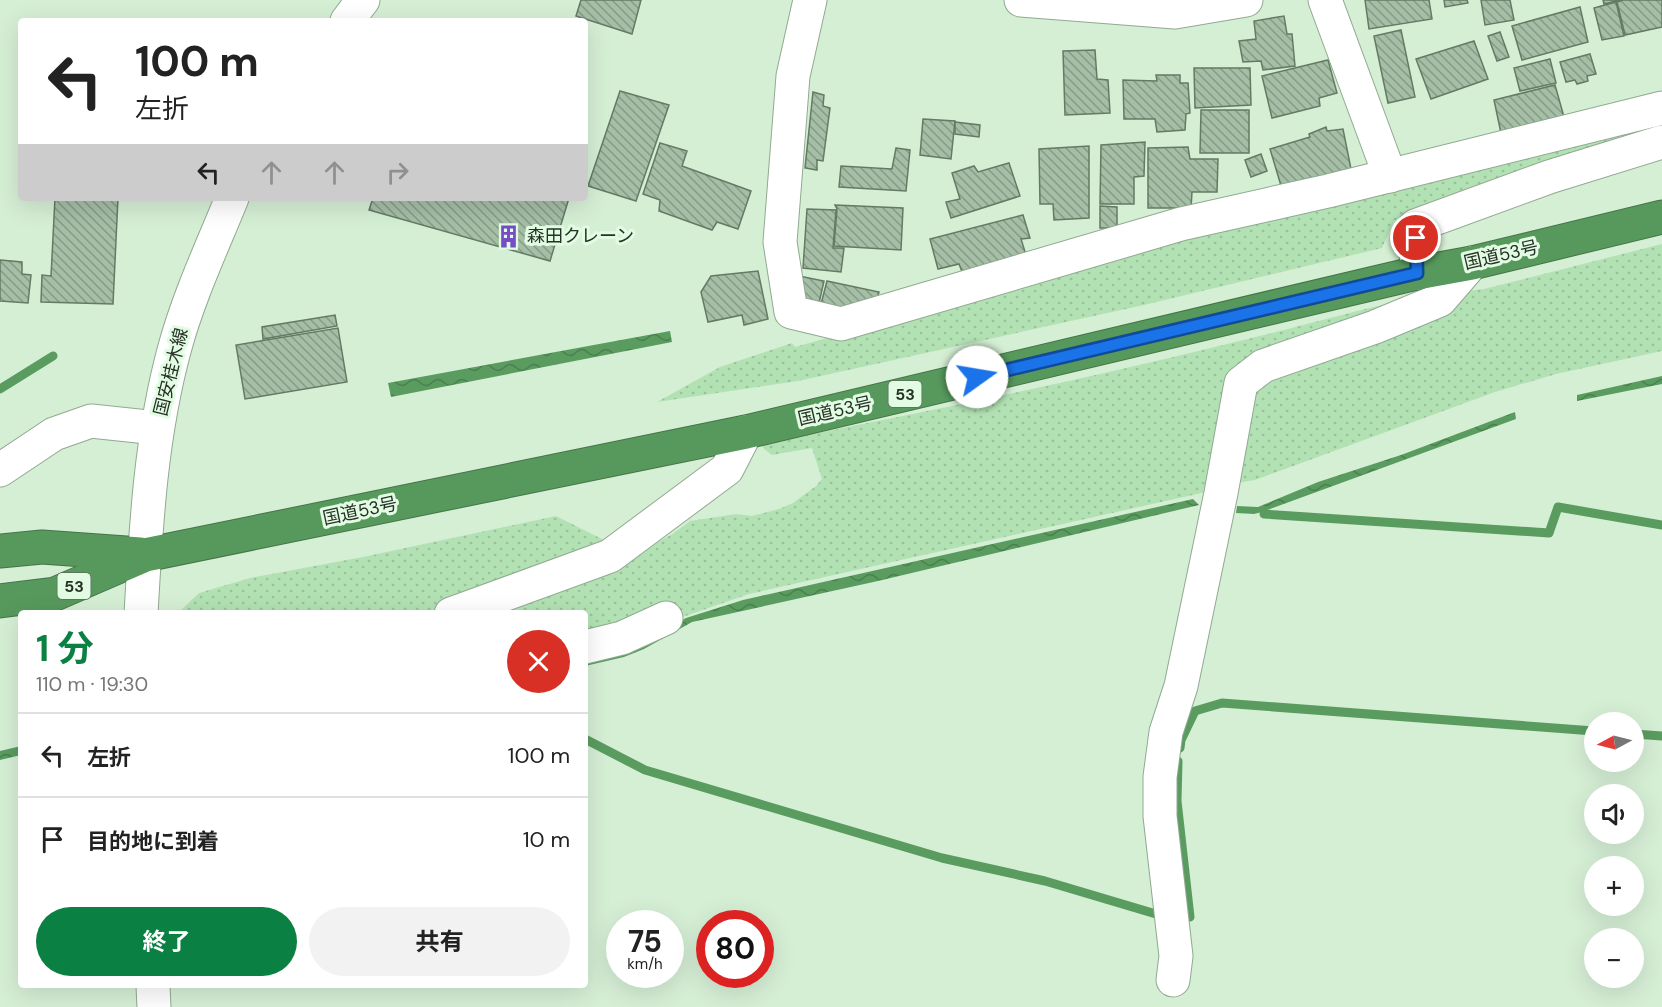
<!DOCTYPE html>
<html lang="ja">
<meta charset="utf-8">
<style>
body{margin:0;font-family:"DM Sans","Noto Sans JP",sans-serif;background:#f2f2f2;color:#222;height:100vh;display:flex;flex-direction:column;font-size:22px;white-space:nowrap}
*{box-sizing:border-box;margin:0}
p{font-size:20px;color:#767676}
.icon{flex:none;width:33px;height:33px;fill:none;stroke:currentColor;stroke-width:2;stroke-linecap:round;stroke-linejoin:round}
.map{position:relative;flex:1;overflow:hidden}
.panel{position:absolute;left:18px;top:610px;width:570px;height:378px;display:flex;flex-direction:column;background:#fff;border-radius:6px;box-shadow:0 6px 24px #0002}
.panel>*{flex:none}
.banner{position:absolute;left:18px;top:18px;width:570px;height:183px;border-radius:6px;box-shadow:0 6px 24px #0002;background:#fff;color:#222;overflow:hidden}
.needle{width:39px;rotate:263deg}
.controls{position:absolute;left:1584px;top:712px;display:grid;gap:12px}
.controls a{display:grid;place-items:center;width:60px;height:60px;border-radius:50%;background:#fff;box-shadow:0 6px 24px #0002;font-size:30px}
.speed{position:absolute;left:606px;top:910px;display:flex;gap:12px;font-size:30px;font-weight:700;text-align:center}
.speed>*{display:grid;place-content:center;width:78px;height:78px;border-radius:50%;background:#fff;box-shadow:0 6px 24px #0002;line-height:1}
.speed small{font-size:15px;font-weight:400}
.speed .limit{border:9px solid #d22;background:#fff;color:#111}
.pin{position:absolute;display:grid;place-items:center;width:51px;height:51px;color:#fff;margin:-26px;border:3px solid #fff;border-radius:50%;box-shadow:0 2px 6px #0007}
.me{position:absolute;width:66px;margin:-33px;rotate:77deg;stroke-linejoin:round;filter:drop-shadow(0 0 4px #0008)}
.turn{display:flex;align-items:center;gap:21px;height:126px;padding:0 18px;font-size:27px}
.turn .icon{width:78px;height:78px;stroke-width:2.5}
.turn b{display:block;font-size:42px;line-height:51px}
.lanes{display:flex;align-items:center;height:57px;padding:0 18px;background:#0003;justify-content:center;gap:30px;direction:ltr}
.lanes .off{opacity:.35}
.round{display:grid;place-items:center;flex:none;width:63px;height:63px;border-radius:32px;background:#f2f2f2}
.head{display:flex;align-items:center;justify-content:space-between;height:102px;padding:0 18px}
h1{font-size:36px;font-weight:700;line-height:45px;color:#0b8043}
.cta{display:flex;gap:12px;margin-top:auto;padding:12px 18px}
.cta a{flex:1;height:69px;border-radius:36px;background:#0b8043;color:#fff;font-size:24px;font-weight:700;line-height:69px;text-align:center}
.cta a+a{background:#f2f2f2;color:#222}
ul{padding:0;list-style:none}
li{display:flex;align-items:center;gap:18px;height:84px;padding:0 18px;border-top:2px solid #e0e0e0}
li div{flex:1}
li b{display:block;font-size:22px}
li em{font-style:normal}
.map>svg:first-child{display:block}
</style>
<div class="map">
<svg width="1662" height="1007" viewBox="0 0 1662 1007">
<defs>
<pattern id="grass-dots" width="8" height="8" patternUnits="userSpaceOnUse" patternTransform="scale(1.5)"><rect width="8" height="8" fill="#b2e2b4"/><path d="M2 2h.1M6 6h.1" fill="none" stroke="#99c29b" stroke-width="1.8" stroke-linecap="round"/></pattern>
<pattern id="water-waves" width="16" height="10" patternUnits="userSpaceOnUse" patternTransform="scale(1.5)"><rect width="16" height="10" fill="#5a9c5f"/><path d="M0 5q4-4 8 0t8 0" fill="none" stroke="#4a804e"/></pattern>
<pattern id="building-back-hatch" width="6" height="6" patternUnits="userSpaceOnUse" patternTransform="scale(1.5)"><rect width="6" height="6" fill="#a5bea6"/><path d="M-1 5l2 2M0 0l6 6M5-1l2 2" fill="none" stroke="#869b87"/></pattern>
</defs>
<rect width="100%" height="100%" fill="#d5efd5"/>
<g fill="url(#grass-dots)">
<polygon points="1662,121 1662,133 1417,208 1394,221 1382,248 1144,305 798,381 657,402 720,367 792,343 795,347 1168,242"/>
<polygon points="1662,244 1662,351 1556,374 1495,392 1255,480 1237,483 1235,440 1260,378 1465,291 1484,289"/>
<path d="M 1421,296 L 1272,353 L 1215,490 L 749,594 L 674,620 L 585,640 L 585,614 L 475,614 L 646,549 L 674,533 L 690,521 L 736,514 L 752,516 L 779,509 L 793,503 L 816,486 L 822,479 L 812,448 L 772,455 L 764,449 L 761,444 C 917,414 1073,382 1227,344 C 1292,329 1356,310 1421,296 Z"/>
<polygon points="556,516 606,541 601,551 430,613 177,614 199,593 250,578 363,557"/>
</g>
<g fill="url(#water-waves)">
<polygon points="670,331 672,342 391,397 388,383"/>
<polygon points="1662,376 1662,384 1577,401 1577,395"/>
<polygon points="1515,412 1516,419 1262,512 1254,514 1236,513 1237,506 1258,507 1318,482 1401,455"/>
<polygon points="1193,499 1199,505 878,581 692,622 644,649 624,657 585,666 585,659 640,644 686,618 743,600"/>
<polygon points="21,746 21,755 0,760 0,751"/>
</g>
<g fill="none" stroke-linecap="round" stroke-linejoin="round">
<g stroke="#5a9c5f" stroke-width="9">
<polyline points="0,389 53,356"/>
<polyline points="1264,514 1549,533 1558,507 1662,525"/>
<polyline points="1634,734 1662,736"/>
<polyline points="585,739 645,770 942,858 1045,881 1156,914"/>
<polyline points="1180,748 1181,740 1195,711 1222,703 1594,731"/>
<polyline points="1178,761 1177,801 1190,917"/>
</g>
</g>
<g fill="url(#building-back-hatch)" stroke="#637a63" stroke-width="1.5">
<polygon points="581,0 641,0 632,34 576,16"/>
<polygon points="1365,0 1429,0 1432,19 1369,29"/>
<polygon points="1444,0 1467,0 1468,3 1445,7"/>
<polygon points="1481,0 1510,0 1514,20 1485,25"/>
<polygon points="1603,0 1621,0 1604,4"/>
<polygon points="1623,0 1662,0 1662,27 1625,35 1617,2"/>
<polygon points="1616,2 1624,36 1602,40 1594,8"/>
<polygon points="1580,7 1588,42 1522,60 1512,26"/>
<polygon points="1284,16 1287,34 1292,34 1295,66 1263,70 1261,61 1243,62 1239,41 1256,39 1254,21"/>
<polygon points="1401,30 1415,97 1388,103 1374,36"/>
<polygon points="1500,32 1509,57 1497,61 1488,36"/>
<polygon points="1474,41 1488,79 1431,99 1416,59"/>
<polygon points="1095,50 1097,79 1108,80 1110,113 1065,115 1063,51"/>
<polygon points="1590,54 1596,74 1587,76 1588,81 1577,84 1575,80 1566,82 1560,62"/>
<polygon points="1550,59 1556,83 1520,91 1514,68"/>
<polygon points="1328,60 1337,93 1319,98 1320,106 1272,118 1262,76"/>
<polygon points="1194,68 1250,68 1251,105 1195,108"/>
<polygon points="1156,75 1180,75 1180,83 1188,83 1190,113 1186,114 1185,130 1157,132 1155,119 1124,119 1123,80 1157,81"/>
<polygon points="1555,85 1564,117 1501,133 1494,100"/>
<polygon points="620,91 669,105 636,201 588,186"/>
<polygon points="813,92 824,95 823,106 830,108 823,161 817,160 817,170 805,168"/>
<polygon points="1201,110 1249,110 1249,153 1200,153"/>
<polygon points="923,119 955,121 951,159 920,155"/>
<polygon points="955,122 980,125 979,137 955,134"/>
<polygon points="1326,127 1327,131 1343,129 1352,174 1282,189 1270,149 1310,137 1309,134"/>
<polygon points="1145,142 1144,176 1134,177 1134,204 1100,204 1101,145"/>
<polygon points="660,143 687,151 682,166 751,191 738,229 717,222 712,230 659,211 660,200 643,194"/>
<polygon points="1089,146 1089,218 1054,220 1053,204 1040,204 1039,149"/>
<polygon points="1188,147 1190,159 1218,159 1217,192 1192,192 1191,208 1148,208 1148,148"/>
<polygon points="896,148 910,150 906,191 839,187 841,166 892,169"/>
<polygon points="1261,154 1267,171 1251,177 1245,160"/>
<polygon points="1009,163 1020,196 951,218 946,202 960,199 952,173 974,166 978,172"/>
<polygon points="55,198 118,198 113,304 41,302 42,275 51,276"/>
<polygon points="373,198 569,198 550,261 369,210"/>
<polygon points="835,205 903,208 901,250 834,246 837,209"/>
<polygon points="1100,206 1117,207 1117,228 1100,228"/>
<polygon points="807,209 836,210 833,248 844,248 841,272 803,268"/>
<polygon points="1023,215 1030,238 1021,239 1026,255 963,274 959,264 938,269 930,239"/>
<polygon points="0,260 22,262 22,274 31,275 28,303 0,301"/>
<polygon points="758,271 768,319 744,325 742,315 708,322 701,292 711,276"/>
<polygon points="799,276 824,281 819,303 810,301 803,296"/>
<polygon points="827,281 879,292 877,299 841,309 821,304"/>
<polygon points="335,315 337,326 263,339 262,327"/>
<polygon points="338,328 347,382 245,399 236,345"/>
</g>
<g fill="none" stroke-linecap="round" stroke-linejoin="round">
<defs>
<g id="street">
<polyline points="810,0 793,76 780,242 791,312 841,324 1181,224 1328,191 1662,108"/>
<polyline points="1021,0 1175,12 1246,0"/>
<polyline points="1325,0 1390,176"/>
<polyline points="1417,273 1415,226 1549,177 1662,142"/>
<polyline points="0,470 54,434 91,421 157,428"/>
<polyline points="451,614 610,556 727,469 746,432"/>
<polyline points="585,647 622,638 666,618"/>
<polyline points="1173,980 1176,956 1160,816 1160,777 1166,732 1181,686 1221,493 1241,383 1263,366 1375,327 1440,300 1472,263"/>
</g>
<g id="secondary">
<polyline points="347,21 363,0"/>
<path d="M 141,614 C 146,524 151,434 175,347 C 189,296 212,247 232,198"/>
<polyline points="153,986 154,1007"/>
</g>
<g id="highway">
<polyline points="0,551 42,547 140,554"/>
<polyline points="0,601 55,594 145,555 746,432 1417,273 1472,263 1662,217"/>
</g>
</defs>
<use href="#street" stroke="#91a991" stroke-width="35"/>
<use href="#secondary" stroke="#91a991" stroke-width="35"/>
<use href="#highway" stroke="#467449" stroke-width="35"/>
<use href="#street" stroke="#fff" stroke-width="33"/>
<use href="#secondary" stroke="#fff" stroke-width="33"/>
<use href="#highway" stroke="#57995c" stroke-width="33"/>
</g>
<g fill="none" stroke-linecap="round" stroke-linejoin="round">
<defs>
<polyline id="route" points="977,377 1417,273 1416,238"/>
</defs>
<use href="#route" stroke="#114b97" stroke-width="15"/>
<use href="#route" stroke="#1a73e8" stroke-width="10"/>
</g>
<defs>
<symbol id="building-bare" viewBox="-9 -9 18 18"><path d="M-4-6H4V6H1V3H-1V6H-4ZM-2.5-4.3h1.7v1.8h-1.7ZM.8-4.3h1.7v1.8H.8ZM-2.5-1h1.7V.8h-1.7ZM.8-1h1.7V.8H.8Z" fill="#774dc6" stroke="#e2fce3" stroke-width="2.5" paint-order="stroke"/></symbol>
</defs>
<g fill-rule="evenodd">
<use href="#building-bare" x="492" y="220" width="33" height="33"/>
</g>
<g text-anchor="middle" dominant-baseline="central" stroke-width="6" stroke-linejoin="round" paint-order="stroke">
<g fill="#e2fce3" stroke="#5e6d5f" stroke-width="1.5">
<rect x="888.5" y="381" width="33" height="26" rx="4.5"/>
<rect x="57.5" y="573" width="33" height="26" rx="4.5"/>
</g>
<g font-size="16" font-weight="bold" fill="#263026">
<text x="905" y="394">53</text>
<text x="74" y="586">53</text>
</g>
<g font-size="18" fill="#263026" stroke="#e2fce3" text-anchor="start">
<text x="527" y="236">森田クレーン</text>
</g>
<g font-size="18" fill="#263026" stroke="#e2fce3">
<text transform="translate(1501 255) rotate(-13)">国道53号</text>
<text transform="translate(171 372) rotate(-76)">国安桂木線</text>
<text transform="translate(835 411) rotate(-13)">国道53号</text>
<text transform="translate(360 511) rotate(-12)">国道53号</text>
</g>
</g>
</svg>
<div class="controls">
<a><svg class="needle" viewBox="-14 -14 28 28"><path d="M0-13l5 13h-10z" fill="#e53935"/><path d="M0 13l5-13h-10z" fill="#767676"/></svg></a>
<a><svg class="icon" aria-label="sound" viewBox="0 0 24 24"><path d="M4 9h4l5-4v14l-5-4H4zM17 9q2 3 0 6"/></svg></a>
<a>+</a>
<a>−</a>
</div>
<div class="speed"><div>75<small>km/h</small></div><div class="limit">80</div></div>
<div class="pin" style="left:1416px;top:238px;background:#d93025"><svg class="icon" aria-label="arrive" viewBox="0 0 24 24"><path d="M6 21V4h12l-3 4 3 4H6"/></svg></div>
<svg class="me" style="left:977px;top:377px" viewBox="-20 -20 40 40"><circle r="19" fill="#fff"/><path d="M0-13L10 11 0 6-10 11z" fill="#1a73e8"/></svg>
<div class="banner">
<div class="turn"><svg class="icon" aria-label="left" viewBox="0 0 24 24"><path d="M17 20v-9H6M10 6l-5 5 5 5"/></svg><div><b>100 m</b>左折</div></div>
<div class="lanes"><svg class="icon" aria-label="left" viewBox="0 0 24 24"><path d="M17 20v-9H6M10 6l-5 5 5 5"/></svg><svg class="icon off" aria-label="ahead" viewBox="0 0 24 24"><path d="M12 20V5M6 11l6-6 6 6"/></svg><svg class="icon off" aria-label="ahead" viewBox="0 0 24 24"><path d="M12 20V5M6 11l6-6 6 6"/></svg><svg class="icon off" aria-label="right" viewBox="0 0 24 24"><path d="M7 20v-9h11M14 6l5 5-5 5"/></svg></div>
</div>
<section class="panel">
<div class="head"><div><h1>1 分</h1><p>110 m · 19:30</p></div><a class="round" style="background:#d93025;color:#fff"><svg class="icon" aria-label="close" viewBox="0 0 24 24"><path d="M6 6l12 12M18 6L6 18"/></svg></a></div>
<ul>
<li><svg class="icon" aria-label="left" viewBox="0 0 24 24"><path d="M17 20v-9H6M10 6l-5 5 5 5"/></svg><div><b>左折</b></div><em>100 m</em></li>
<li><svg class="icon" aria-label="arrive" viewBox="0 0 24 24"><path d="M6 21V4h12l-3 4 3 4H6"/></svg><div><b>目的地に到着</b></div><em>10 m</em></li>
</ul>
<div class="cta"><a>終了</a><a>共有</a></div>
</section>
</div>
